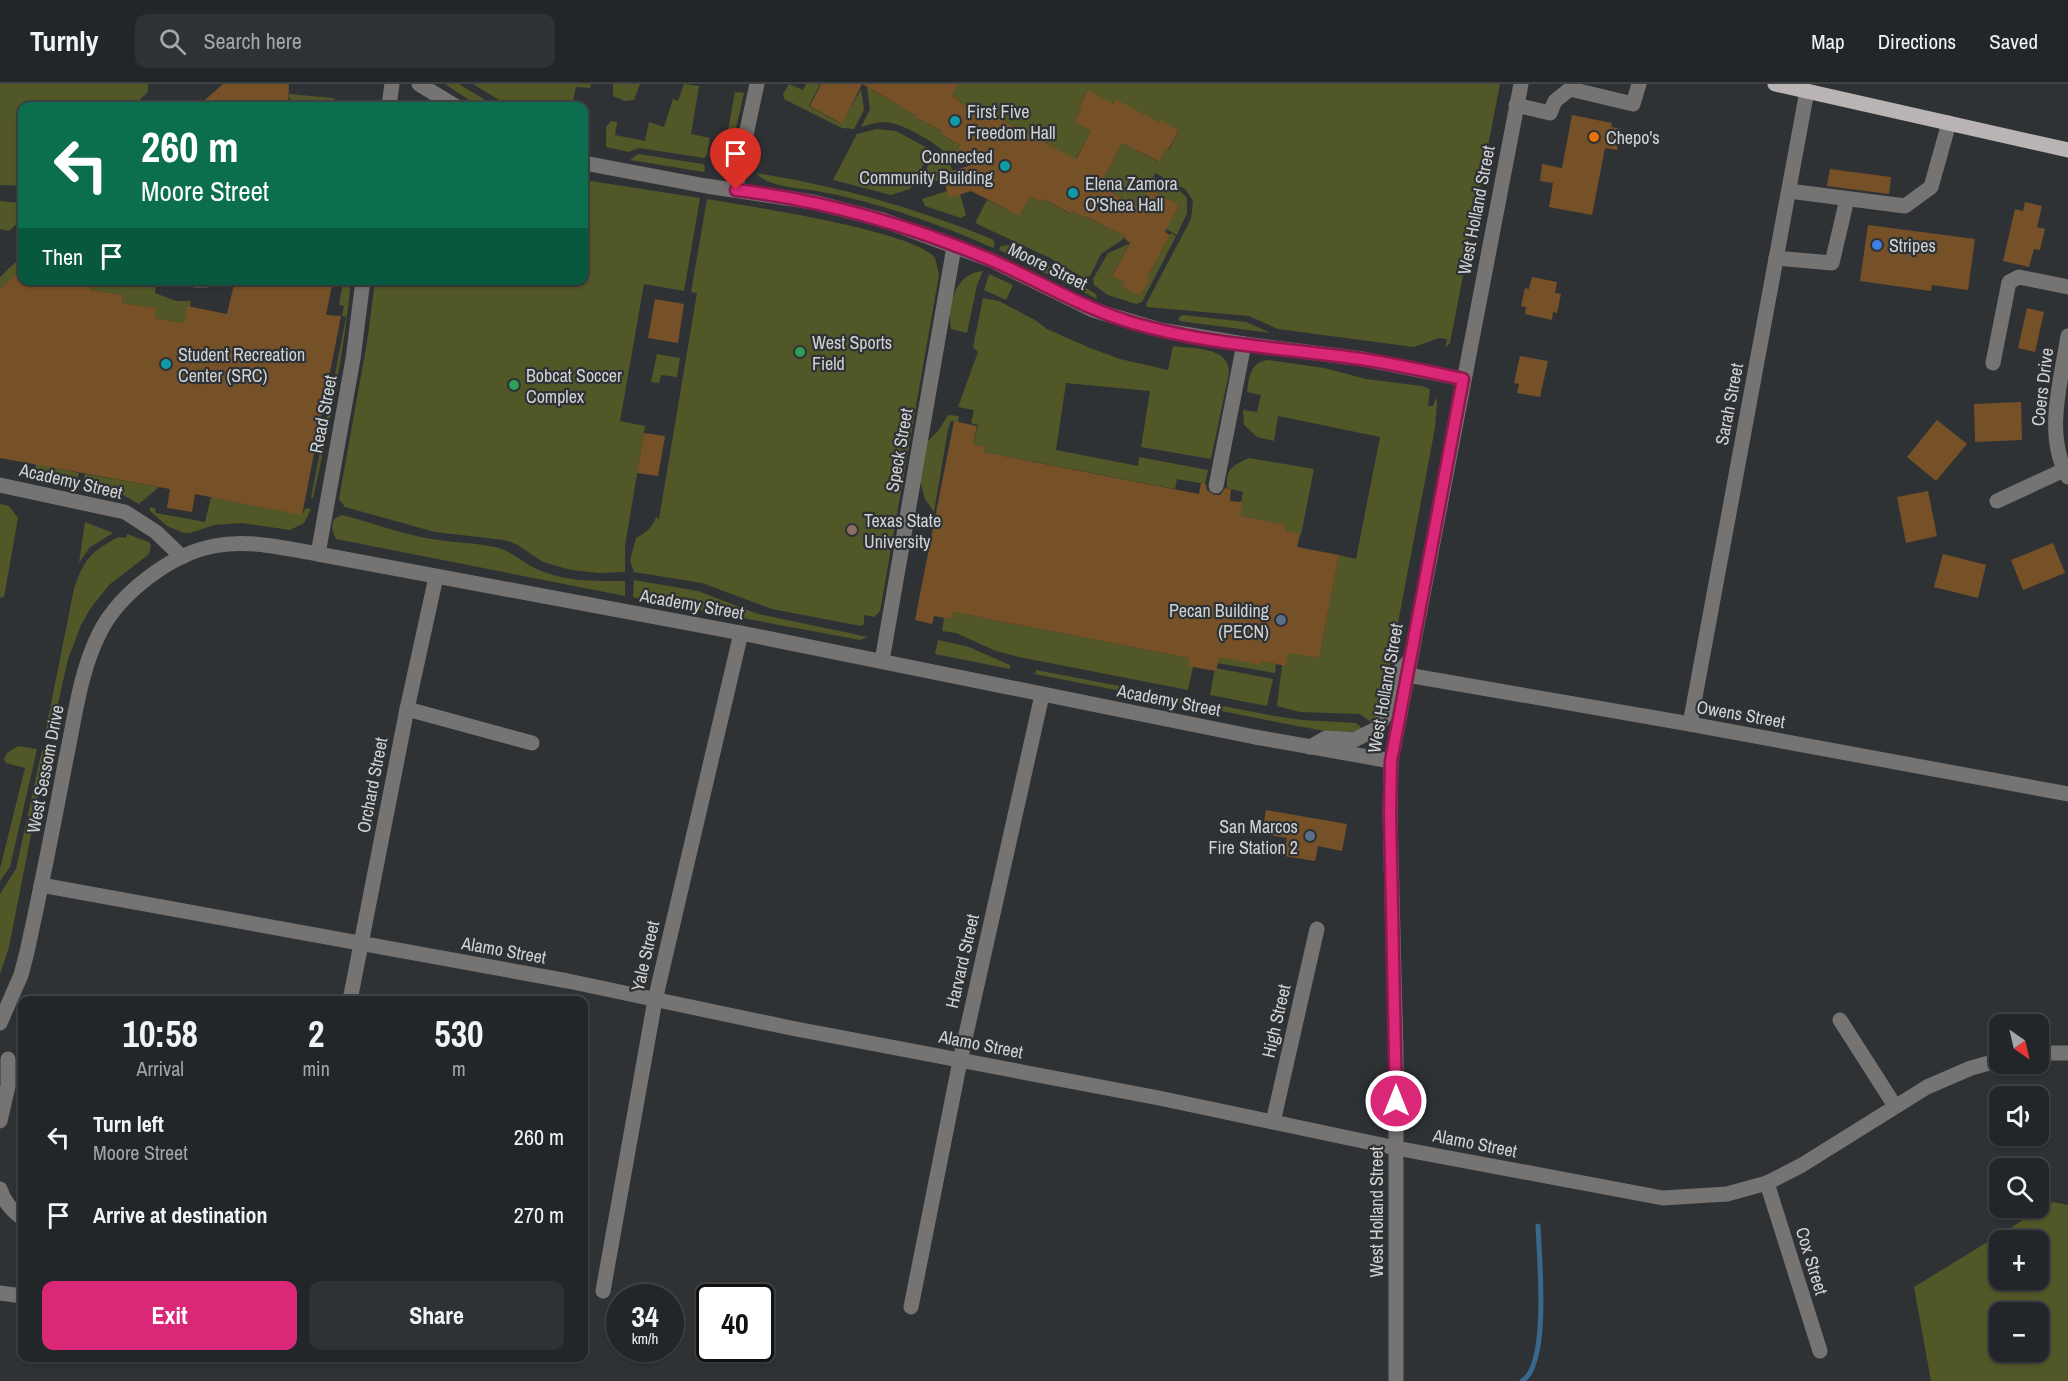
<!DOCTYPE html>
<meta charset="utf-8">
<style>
body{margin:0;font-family:"Archivo Narrow",sans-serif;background:#2f3234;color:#f1f3f6;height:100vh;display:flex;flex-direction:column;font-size:22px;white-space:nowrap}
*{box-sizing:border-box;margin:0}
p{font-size:20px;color:#a3a5a8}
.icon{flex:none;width:33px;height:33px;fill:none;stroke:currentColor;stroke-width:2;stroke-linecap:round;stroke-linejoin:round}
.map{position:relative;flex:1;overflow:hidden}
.details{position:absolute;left:18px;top:912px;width:570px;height:366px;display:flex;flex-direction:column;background:#232628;border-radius:12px;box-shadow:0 2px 4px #0004,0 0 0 2px #404345}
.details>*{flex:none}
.banner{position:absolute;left:18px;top:18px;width:570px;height:183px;border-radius:12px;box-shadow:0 2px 4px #0004,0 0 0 2px #404345;background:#0b6e4f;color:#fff;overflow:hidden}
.needle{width:39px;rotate:146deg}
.buttons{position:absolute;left:1989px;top:930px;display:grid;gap:12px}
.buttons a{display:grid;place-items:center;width:60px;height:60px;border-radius:12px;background:#232628;box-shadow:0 2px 4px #0004,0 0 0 2px #404345;font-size:30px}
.speed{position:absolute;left:606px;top:1200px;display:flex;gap:12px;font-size:30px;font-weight:700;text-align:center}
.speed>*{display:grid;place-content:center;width:78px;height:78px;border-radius:50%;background:#232628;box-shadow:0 2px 4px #0004,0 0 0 2px #404345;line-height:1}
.speed small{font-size:15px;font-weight:400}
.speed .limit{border:3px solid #111;border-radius:9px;background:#fff;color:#111}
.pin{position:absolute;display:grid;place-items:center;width:51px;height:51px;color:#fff;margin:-62px -26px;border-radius:50% 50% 50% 0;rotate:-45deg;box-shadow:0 0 6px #0007}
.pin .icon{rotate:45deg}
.me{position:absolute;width:66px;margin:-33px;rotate:0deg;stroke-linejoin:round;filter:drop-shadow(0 0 4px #0008)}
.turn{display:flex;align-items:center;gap:21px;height:126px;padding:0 24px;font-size:27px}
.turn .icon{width:78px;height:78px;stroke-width:2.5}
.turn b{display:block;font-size:42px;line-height:51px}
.then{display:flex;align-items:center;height:57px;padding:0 24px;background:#0003;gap:12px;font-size:22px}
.eta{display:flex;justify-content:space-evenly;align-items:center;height:102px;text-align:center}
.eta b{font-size:36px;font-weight:700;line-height:42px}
.cta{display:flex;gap:12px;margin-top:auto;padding:12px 24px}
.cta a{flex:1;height:69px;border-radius:12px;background:#db2777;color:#fff;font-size:24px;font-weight:700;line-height:69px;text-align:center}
.cta a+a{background:#2f3234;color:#f1f3f6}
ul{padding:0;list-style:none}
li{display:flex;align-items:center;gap:18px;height:78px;padding:0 24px}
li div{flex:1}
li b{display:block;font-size:22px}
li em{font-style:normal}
header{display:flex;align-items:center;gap:36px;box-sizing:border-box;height:84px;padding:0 30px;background:#232628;border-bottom:2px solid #404345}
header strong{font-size:28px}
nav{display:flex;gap:33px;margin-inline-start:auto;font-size:21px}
.search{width:420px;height:54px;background:#2f3234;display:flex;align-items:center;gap:15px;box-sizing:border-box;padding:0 21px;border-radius:12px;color:#a3a5a8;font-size:22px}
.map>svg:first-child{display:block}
</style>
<header>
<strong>Turnly</strong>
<div class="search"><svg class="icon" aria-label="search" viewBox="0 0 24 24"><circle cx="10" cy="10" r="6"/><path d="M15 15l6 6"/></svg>Search here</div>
<nav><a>Map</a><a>Directions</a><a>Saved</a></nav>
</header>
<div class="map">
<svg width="2068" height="1297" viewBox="0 0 2068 1297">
<rect width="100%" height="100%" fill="#2f3235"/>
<g fill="#525728" fill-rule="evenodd">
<polygon points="0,0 148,0 148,8 133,22 22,22 22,102 0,101"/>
<polygon points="445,0 459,0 495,22 478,22"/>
<polygon points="473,0 591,0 590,4 576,3 572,22 509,22"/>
<polygon points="613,0 640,0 634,16 625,17 613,12"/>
<polygon points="684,0 699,2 691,50 710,54 707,71 704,74 639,64 629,68 606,63 606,43 611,37 617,38 615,51 645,57 649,38 664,43 673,15 678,17"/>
<polygon points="789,0 803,6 806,0 820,0 809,22 841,40 861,5 864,26 854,45 842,44 784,15 783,10"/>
<polygon points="958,0 1500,0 1450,259 1445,264 1447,255 1439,254 1414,263 1278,245 1249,232 1147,223 1146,220 1191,135 1193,117 1185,105 1155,89 1153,93 1180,107 1187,114 1187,129 1177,151 1166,145 1179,121 1149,105 1139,123 1100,102 1122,59 1158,78 1166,65 1169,66 1179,46 1159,38 1115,16 1112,21 1088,6 1079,22 1082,24 1074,38 1091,47 1067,90 1055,64 991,30 989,34 959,18 960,16 952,12"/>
<path d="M 867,3 L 903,23 L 903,25 L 916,31 L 915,33 L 942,47 L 941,51 L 960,61 L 958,65 L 965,68 L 956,82 C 949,65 903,38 884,38 C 877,38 868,41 861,43 L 870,25 Z"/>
<polygon points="735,8 744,9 732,61 726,78 717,76 715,73 717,55 726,57"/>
<polygon points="289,10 332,14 346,22 296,22 289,14"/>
<polygon points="877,45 896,47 931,66 910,105 891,111 833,96 857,50"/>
<polygon points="935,67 948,77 953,87 942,90 943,95 918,102"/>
<polygon points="638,70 703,80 705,84 704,88 630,76"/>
<path d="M 756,89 C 839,102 915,124 992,155 L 995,159 L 993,164 C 937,139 877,118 817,107 C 800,104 767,103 756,89 Z"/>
<polygon points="584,96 700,114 684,207 644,200 620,337 645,342 625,462 625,488 599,489 571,486 543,478 516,460 504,456 435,448 345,423 339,415 368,252 375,197 584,196"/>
<polygon points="947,107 960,110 966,131 961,134 925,122 922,115"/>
<polygon points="1030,113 1042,118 1044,115 1070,130 1072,127 1084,134 1085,132 1126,153 1101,170 1090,192 1084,194 1050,174 977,140 976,137 987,116 1019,132"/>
<path d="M 707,115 C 747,122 915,147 935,174 L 939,191 L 880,527 L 874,533 L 864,531 L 864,540 L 861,542 L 772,525 L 702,499 L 634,488 L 630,477 L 636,454 C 646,449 652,444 656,433 L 659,435 L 697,209 L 691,208 Z"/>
<polygon points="0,117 22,119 22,135 9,147 0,145"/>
<polygon points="1171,149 1176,152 1142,218 1136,220 1108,211 1094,201 1093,195 1108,169 1129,160 1112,192 1125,199 1123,203 1140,212 1148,196 1147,194"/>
<polygon points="1009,161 1057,186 1096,210 1097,215 999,166 1001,162"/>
<polygon points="22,172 22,185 0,205 0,193"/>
<path d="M 983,187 L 977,201 L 967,249 L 951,245 C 947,221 955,189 983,187 Z"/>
<polygon points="989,190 1013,201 1006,216 984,206"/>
<polygon points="81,197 156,197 155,209 176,217 191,217 190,223 187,223 184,239 155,234 155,224 122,219 123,211 90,206 91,198"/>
<path d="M 343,197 L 351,197 C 344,270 329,342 313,414 L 311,414 L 346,233 L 342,232 L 344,222 L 339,221 Z"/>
<path d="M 983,214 L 999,217 L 1035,236 L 1047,245 L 1090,264 L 1120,275 L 1168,286 L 1173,262 C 1192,265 1230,262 1229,289 L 1211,375 L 1141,363 L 1150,307 L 1066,299 L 1056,366 L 1138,382 L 1139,373 L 1208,386 L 1205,400 L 1177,395 L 1175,405 L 983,368 L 984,363 L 973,360 L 978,341 L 971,339 L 974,326 L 958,323 L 978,268 L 973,263 Z"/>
<polygon points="1183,231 1246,238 1271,249 1179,237 1179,233"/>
<polygon points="657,270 680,274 677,293 661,291 659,299 651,298"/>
<path d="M 1268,276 L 1324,284 L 1366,295 L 1422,302 L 1430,305 L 1428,322 L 1433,322 L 1436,314 L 1437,318 L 1435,344 L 1382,623 L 1372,639 L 1360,630 L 1300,628 L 1277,622 L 1282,581 L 1286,581 L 1287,575 L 1283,568 L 1319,574 L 1339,471 L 1356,475 L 1380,353 L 1278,332 L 1274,357 L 1257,353 L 1244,341 L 1243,326 L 1257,328 L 1261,311 L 1247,308 C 1249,294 1250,278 1268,276 Z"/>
<polygon points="948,331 959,332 958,338 951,337 948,345 934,428 925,415 919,394 925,360 938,347"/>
<path d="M 1249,374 L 1314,385 L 1301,451 L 1285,447 L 1285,441 L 1245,433 L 1260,581 L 1261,577 L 1276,580 L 1275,589 L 1217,579 L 1216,550 L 1243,408 L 1227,404 C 1226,384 1232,382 1249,374 Z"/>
<polygon points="36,380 79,389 76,402 51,396 35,384"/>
<polygon points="85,390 159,403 139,420 123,411 82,403"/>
<polygon points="211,413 302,430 306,424 311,425 304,439 290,446 242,439 214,441 190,449 184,449 167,442 150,427 150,423 155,424 156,429 205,438"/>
<polygon points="0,420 9,422 18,434 4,513 0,514"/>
<path d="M 342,431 C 370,438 398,449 426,454 C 449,459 472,458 495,463 C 513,467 526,482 544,488 C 570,498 598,497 625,497 L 625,512 L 336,455 C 332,448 331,443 334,435 Z"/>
<polygon points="85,438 113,449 90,463 79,479"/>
<path d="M 127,450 L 149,458 L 151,461 L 149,470 L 109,501 L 90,525 L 81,541 L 68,575 L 53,642 L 50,645 L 46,645 L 74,505 C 82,482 87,471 108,459 C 114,455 118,452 126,454 Z"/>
<polygon points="634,496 698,507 758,530 868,553 860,556 640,515 633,513"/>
<polygon points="953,528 1189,574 1193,583 1188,606 1019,573 996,567 956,549 942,547 944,534"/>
<polygon points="938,556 969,563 1010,581 1010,585 935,570"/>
<polygon points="1215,584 1273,595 1267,622 1210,611"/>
<path d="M 1036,586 L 1274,632 L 1302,636 L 1356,639 L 1363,645 C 1343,653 1323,646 1302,643 L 1035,590 Z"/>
<polygon points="18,662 37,665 10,783 0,797 0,785 25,684 6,679 4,675 7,669"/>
<polygon points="42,666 47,669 9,863 0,890 0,810 16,785"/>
<path d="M 2053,1118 L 2068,1121 L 2068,1297 L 1931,1297 L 1914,1203 ZM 2000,1156 L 2038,1156 L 2038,1196 L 2000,1196 ZM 2000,1228 L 2038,1228 L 2038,1268 L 2000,1268 Z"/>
</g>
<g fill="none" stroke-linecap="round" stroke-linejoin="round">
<path stroke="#38688b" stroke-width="5" d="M 1522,1297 C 1550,1281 1539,1172 1538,1142"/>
</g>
<g fill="#765127">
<polygon points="223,0 289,0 288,22 198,22"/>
<polygon points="821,0 958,0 952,12 960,16 959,18 989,34 991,30 1076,75 1091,47 1074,38 1082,24 1079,23 1088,6 1113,20 1115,15 1159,38 1160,36 1179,46 1168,66 1166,65 1159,78 1122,59 1100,102 1139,123 1149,105 1179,121 1165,148 1170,151 1147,194 1149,196 1140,212 1123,203 1125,199 1112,192 1130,159 1125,155 1126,153 1085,132 1084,134 1072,127 1071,130 1044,115 1042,118 1030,113 1019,132 971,107 949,114 942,90 984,77 958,65 960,61 940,50 942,47 915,33 916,31 903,25 903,23 862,0 842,40 810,22"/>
<polygon points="1572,31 1612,39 1611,43 1621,45 1617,66 1605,64 1592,131 1549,123 1553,99 1540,97 1542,80 1562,84"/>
<polygon points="1830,85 1891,93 1889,110 1827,102"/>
<polygon points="2025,118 2042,122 2037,143 2045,145 2040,166 2034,165 2029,183 2003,177 2015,125 2023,127"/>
<polygon points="1868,141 1975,155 1968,206 1932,201 1931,207 1860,197"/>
<polygon points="22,185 22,196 91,198 90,206 123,211 122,219 156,224 155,234 184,239 187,222 227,230 235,196 333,196 326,231 341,232 302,431 195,410 192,428 181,426 167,424 170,405 0,374 0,205"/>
<polygon points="1532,193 1557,198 1555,209 1561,210 1557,229 1553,228 1552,236 1525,230 1526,223 1521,222 1525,204 1529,205"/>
<polygon points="655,215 684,220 678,259 648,254"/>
<polygon points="2027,224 2044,228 2035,268 2018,264"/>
<polygon points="1520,272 1548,277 1540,313 1517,309 1519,300 1514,299"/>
<polygon points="2021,318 2022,356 1975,358 1974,320"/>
<polygon points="1937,336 1967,360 1936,397 1907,373"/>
<polygon points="954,337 977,342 973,360 985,363 983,368 1199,410 1201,399 1206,400 1207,406 1214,411 1220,411 1225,404 1231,405 1230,417 1242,418 1240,432 1286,441 1285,447 1300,450 1297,463 1339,471 1319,574 1288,569 1286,582 1261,577 1260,581 1219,573 1216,587 1188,582 1189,574 953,528 951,535 934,532 932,540 915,536"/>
<polygon points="644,349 665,352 658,392 637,389"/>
<polygon points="1928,407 1937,452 1906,459 1897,413"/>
<polygon points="2053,459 2065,489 2023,506 2011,476"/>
<polygon points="1943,470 1986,481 1978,514 1934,503"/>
<polygon points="1266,726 1347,740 1342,767 1318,762 1315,777 1284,772 1287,754 1262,750"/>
</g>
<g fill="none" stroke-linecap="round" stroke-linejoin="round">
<g stroke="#767373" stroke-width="15">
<polyline points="419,0 455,22"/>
<polyline points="1516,21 1550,29 1555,17 1570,5 1633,20 1639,0"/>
<polyline points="389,22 392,0"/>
<polyline points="584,79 706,102 813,118 883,136 991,176 1093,226 1160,246 1244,260 1363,275 1463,295"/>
<polyline points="736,106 739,83 757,0"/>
<polyline points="1789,107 1905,122 1931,103 1949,39"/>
<polyline points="1776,174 1832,179 1847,115"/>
<polyline points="195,196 206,196"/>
<path d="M 2068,252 C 2061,297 2044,351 2068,393"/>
<polyline points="1993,279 2009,198 2019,193 2068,203"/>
<polyline points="0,401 125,428 156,448 182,473"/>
<polyline points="1216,402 1244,260"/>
<polyline points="1997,417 2064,386"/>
<polyline points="318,470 353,275 363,196"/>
<polyline points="882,577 954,163"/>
<polyline points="1407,591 1690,640 2068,710"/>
<polyline points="407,625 532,659"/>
<polyline points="1690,640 1807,7"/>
<polyline points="1310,663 1326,654 1354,656 1376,645 1386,630 1391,600 1397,589 1410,576"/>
<polyline points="41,801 568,897 791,944 1159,1014 1396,1064 1663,1114 1727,1110 1767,1099 1802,1081 1927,1003 1971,984 2000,976"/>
<polyline points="350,916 407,625 436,493"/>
<polyline points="1840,936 1895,1022"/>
<path d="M 0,939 L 21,891 L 27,868 C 41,804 54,739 66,675 C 75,633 80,587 100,548 C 120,509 171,470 214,462 C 249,455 283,464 318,470 L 741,549 L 1255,653 L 1391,677"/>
<polyline points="2038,969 2068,969"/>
<polyline points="0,1037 8,1002 8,975"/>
<polyline points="1273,1038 1317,845"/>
<polyline points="1767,1099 1820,1267"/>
<path d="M 0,1105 C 4,1118 11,1126 22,1134"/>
<polyline points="603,1207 655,916 741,549"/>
<polyline points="0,1209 22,1212"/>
<polyline points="911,1223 960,977 1042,611"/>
<polyline points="1396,1297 1396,971 1390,730 1391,677 1521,0"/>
</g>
<polyline stroke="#bab4b4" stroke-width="15" points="1775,0 2068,66"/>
</g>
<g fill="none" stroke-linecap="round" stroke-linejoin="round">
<defs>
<path id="route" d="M 736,106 C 823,116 908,141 989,175 C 1038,196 1082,224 1133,239 C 1207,261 1286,264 1361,275 C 1395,280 1429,288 1463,295 L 1391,677 L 1390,730 L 1396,1017"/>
</defs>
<use href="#route" stroke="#8e194d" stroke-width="15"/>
<use href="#route" stroke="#db2777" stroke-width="10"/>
</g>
<g fill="#0f9aa8" stroke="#2f3235" stroke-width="2">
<circle cx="955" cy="37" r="6"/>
<circle cx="1005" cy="82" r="6"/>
<circle cx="1073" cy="109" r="6"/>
<circle cx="166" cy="280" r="6"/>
</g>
<circle fill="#e8710a" stroke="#2f3235" stroke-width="2" cx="1594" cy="53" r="6"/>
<circle fill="#3f7fe0" stroke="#2f3235" stroke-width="2" cx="1877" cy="161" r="6"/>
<g fill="#2e9e5b" stroke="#2f3235" stroke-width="2">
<circle cx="800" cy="268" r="6"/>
<circle cx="514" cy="301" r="6"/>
</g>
<circle fill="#8d6e63" stroke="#2f3235" stroke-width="2" cx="852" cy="446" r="6"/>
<g fill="#5c6f8a" stroke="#2f3235" stroke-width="2">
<circle cx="1281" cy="536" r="6"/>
<circle cx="1310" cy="752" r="6"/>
</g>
<g text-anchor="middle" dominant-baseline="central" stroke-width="4.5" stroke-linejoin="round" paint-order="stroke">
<g font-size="18" fill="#d0d2d4" stroke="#2f3235" text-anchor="start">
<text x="967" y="27">First Five<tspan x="967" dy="21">Freedom Hall</tspan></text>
<text x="1606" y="53">Chepo's</text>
<text x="993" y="72" text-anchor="end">Connected<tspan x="993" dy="21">Community Building</tspan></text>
<text x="1085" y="99">Elena Zamora<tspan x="1085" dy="21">O'Shea Hall</tspan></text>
<text x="1889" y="161">Stripes</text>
<text x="812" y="258">West Sports<tspan x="812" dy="21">Field</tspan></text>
<text x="178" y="270">Student Recreation<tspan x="178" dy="21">Center (SRC)</tspan></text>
<text x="526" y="291">Bobcat Soccer<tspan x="526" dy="21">Complex</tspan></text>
<text x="864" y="436">Texas State<tspan x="864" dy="21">University</tspan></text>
<text x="1269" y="526" text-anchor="end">Pecan Building<tspan x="1269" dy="21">(PECN)</tspan></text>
<text x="1298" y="742" text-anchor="end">San Marcos<tspan x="1298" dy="21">Fire Station 2</tspan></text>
</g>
<g font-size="18" fill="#d0d2d4" stroke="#2f3235">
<text transform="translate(1476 126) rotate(-79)">West Holland Street</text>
<text transform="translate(1048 182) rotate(26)">Moore Street</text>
<text transform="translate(2042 303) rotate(-83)">Coers Drive</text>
<text transform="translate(1729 320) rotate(-79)">Sarah Street</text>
<text transform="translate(323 330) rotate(-79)">Read Street</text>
<text transform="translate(899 366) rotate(-80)">Speck Street</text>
<text transform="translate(71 397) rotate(13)">Academy Street</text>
<text transform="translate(692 520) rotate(10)">Academy Street</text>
<text transform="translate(1385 604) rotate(-80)">West Holland Street</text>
<text transform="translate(1169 616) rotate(11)">Academy Street</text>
<text transform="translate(1741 630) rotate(10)">Owens Street</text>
<text transform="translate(45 685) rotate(-79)">West Sessom Drive</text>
<text transform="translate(372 701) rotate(-79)">Orchard Street</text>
<text transform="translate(504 866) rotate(10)">Alamo Street</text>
<text transform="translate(645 872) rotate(-77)">Yale Street</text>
<text transform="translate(962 877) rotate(-77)">Harvard Street</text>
<text transform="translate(1276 937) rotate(-77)">High Street</text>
<text transform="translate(981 960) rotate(11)">Alamo Street</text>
<text transform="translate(1475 1059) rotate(11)">Alamo Street</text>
<text transform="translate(1376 1128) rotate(-90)">West Holland Street</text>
<text transform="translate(1812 1177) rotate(73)">Cox Street</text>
</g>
</g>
</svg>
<div class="buttons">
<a><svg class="needle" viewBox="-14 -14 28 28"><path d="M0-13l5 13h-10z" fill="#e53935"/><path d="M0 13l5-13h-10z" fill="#a3a5a8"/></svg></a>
<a><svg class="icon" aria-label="sound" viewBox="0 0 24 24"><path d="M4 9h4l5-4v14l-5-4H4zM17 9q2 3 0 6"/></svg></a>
<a><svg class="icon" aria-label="search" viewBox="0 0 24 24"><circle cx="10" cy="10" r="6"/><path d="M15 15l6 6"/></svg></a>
<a>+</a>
<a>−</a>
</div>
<div class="speed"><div>34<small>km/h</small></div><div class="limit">40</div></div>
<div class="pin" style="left:736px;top:106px;background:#d93025"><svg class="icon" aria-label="arrive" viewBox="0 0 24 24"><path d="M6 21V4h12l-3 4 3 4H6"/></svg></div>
<svg class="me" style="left:1396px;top:1017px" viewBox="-20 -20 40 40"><circle r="17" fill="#db2777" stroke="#fff" stroke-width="3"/><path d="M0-11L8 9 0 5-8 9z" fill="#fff"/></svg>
<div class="banner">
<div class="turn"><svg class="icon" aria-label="left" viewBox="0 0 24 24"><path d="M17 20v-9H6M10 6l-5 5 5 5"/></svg><div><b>260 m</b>Moore Street</div></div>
<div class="then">Then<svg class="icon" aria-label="arrive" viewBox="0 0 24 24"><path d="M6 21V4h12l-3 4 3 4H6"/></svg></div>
</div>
<section class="details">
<div class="eta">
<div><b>10:58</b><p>Arrival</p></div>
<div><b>2</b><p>min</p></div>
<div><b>530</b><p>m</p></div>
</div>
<ul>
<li><svg class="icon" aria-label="left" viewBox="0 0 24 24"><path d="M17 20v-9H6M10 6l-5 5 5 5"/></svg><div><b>Turn left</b><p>Moore Street</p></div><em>260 m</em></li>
<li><svg class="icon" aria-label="arrive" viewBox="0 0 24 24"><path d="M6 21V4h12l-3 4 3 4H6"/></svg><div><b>Arrive at destination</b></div><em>270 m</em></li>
</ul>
<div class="cta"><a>Exit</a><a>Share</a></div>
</section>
</div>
